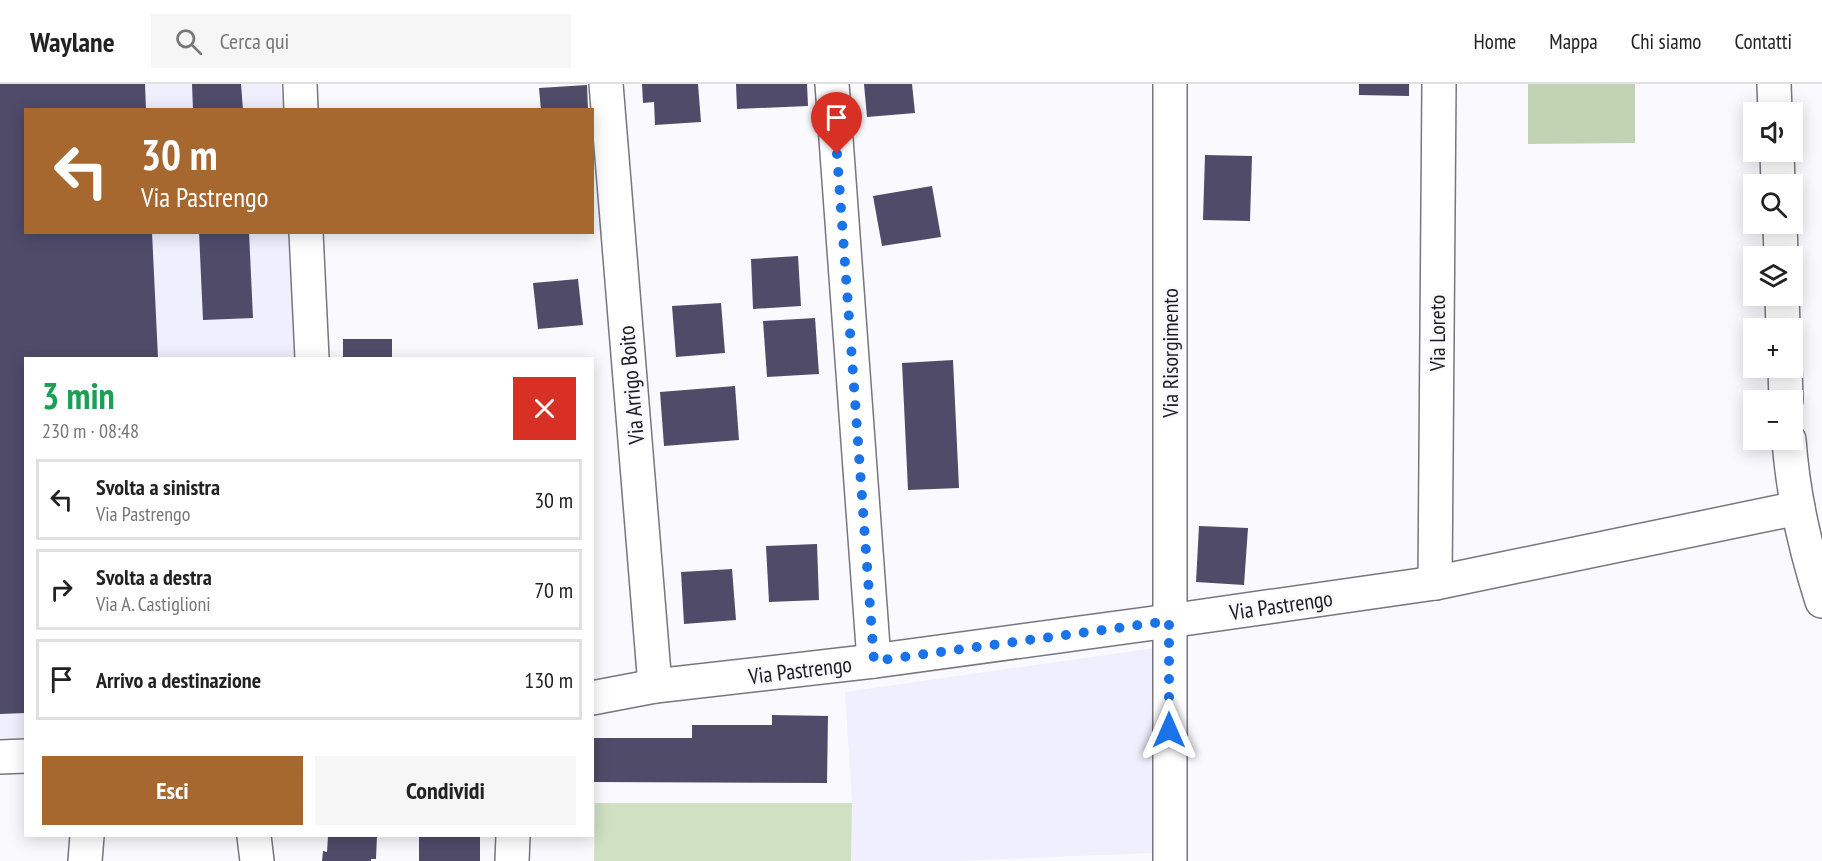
<!DOCTYPE html>
<html lang="it">
<meta charset="utf-8">
<style>
body{margin:0;font-family:"PT Sans Narrow",sans-serif;background:#f6f6f6;color:#222;height:100vh;display:flex;flex-direction:column;font-size:22px;white-space:nowrap}
*{box-sizing:border-box;margin:0}
p{font-size:20px;color:#767676}
.icon{flex:none;width:33px;height:33px;fill:none;stroke:currentColor;stroke-width:2;stroke-linecap:round;stroke-linejoin:round}
.map{position:relative;flex:1;overflow:hidden}
.side{position:absolute;left:24px;top:273px;width:570px;height:480px;display:flex;flex-direction:column;background:#fff;border-radius:0px;box-shadow:0 3px 15px #0003}
.side>*{flex:none}
.hud{position:absolute;left:24px;top:24px;width:570px;height:126px;border-radius:0px;box-shadow:0 3px 15px #0003;background:#a76830;color:#fff;overflow:hidden}
.controls{position:absolute;left:1743px;top:18px;display:grid;gap:12px}
.controls a{display:grid;place-items:center;width:60px;height:60px;border-radius:0px;background:#fff;box-shadow:0 3px 15px #0003;font-size:30px}
.pin{position:absolute;display:grid;place-items:center;width:51px;height:51px;color:#fff;margin:-62px -26px;border-radius:50% 50% 50% 0;rotate:-45deg;box-shadow:0 0 6px #0007}
.pin .icon{rotate:45deg}
.me{position:absolute;width:66px;margin:-33px;rotate:0deg;stroke-linejoin:round;filter:drop-shadow(0 0 4px #0008)}
.turn{display:flex;align-items:center;gap:21px;height:126px;padding:0 18px;font-size:27px}
.turn .icon{width:78px;height:78px;stroke-width:2.5}
.turn b{display:block;font-size:42px;line-height:51px}
.round{display:grid;place-items:center;flex:none;width:63px;height:63px;border-radius:0px;background:#f6f6f6}
.head{display:flex;align-items:center;justify-content:space-between;height:102px;padding:0 18px}
h1{font-size:36px;font-weight:600;line-height:45px;color:#1e9e55}
.button{display:flex;gap:12px;margin-top:auto;padding:12px 18px}
.button a{flex:1;height:69px;border-radius:0px;background:#a76830;color:#fff;font-size:24px;font-weight:600;line-height:69px;text-align:center}
.button a+a{background:#f6f6f6;color:#222}
ul{padding:0;list-style:none}
li{display:flex;align-items:center;gap:18px;height:81px;margin:0 12px 9px;padding:0 6px;border:3px solid #e0e0e0;border-radius:0px}
li div{flex:1}
li b{display:block;font-size:22px}
li em{font-style:normal}
header{display:flex;align-items:center;gap:36px;box-sizing:border-box;height:84px;padding:0 30px;background:#fff;border-bottom:2px solid #e0e0e0}
header strong{font-size:28px}
nav{display:flex;gap:33px;margin-inline-start:auto;font-size:21px}
.search{width:420px;height:54px;background:#f6f6f6;display:flex;align-items:center;gap:15px;box-sizing:border-box;padding:0 21px;border-radius:0px;color:#767676;font-size:22px}
.map>svg:first-child{display:block}
</style>
<header>
<strong>Waylane</strong>
<div class="search"><svg class="icon" aria-label="search" viewBox="0 0 24 24"><circle cx="10" cy="10" r="6"/><path d="M15 15l6 6"/></svg>Cerca qui</div>
<nav><a>Home</a><a>Mappa</a><a>Chi siamo</a><a>Contatti</a></nav>
</header>
<div class="map">
<svg width="1822" height="777" viewBox="0 0 1822 777">
<rect width="100%" height="100%" fill="#fafafe"/>
<g fill="#f0effd">
<polygon points="0,0 281,0 283,25 26,26 26,148 289,149 295,274 26,274 25,654 0,657"/>
<polygon points="1154,564 1155,769 957,777 851,777 852,718 845,608"/>
</g>
<polygon fill="#d0e0c3" points="595,719 852,719 851,777 594,777"/>
<polygon fill="#c1d3b2" points="1528,0 1635,0 1635,59 1528,60"/>
<g fill="#4f4b69">
<polygon points="0,0 145,0 146,26 26,26 26,148 152,148 158,274 26,274 26,629 0,630"/>
<polygon points="192,0 241,0 243,26 193,26"/>
<polygon points="642,0 698,0 701,38 655,41 654,18 643,19"/>
<polygon points="736,0 807,0 808,22 737,25"/>
<polygon points="864,0 912,0 915,29 867,33"/>
<polygon points="1359,0 1409,0 1409,12 1359,11"/>
<polygon points="587,1 588,26 541,26 539,4"/>
<polygon points="1205,71 1252,72 1250,137 1203,136"/>
<polygon points="932,102 941,153 882,162 873,112"/>
<polygon points="199,148 249,148 253,234 203,236"/>
<polygon points="798,172 801,222 753,225 751,175"/>
<polygon points="578,195 583,241 538,245 533,199"/>
<polygon points="721,219 725,269 676,273 672,222"/>
<polygon points="815,234 819,290 767,293 763,237"/>
<rect x="343" y="255" width="49" height="19"/>
<polygon points="953,276 959,404 908,406 902,279"/>
<polygon points="735,302 739,356 664,362 660,308"/>
<polygon points="1199,442 1248,444 1244,501 1196,498"/>
<polygon points="817,460 819,516 769,518 766,462"/>
<polygon points="732,485 736,536 684,540 681,488"/>
<polygon points="772,631 828,632 827,699 592,698 592,654 692,654 692,641 772,641"/>
<polygon points="328,752 377,752 376,775 371,775 371,777 322,777 323,767 327,768"/>
<rect x="419" y="752" width="61" height="25"/>
</g>
<g fill="none" stroke-linecap="round" stroke-linejoin="round">
<defs>
<g id="minor">
<polyline points="300,0 301,26"/>
<polyline points="606,0 655,602"/>
<polyline points="832,0 874,577"/>
<polyline points="1774,0 1775,28"/>
<polyline points="1777,68 1778,100"/>
<polyline points="1780,140 1781,172"/>
<polyline points="306,148 312,274"/>
<polyline points="1782,212 1783,244"/>
<polyline points="1785,284 1786,316"/>
<path d="M 1789,356 C 1793,411 1805,464 1822,517"/>
<polyline points="1435,499 1439,0"/>
<polyline points="592,614 655,602 874,577 1169,537 1435,499 1798,424"/>
<polyline points="0,673 26,672"/>
<polyline points="254,752 257,777"/>
<polyline points="85,777 87,752"/>
<polyline points="512,777 513,752"/>
<polyline points="1170,777 1170,0"/>
</g>
</defs>
<use href="#minor" stroke="#77767f" stroke-width="36"/>
<use href="#minor" stroke="#fff" stroke-width="33"/>
</g>
<g fill="none" stroke-linecap="round" stroke-linejoin="round">
<polyline stroke="#1a73e8" stroke-width="10" stroke-dasharray="0 18" points="837,70 874,577 1169,537 1169,646"/>
</g>
<g text-anchor="middle" dominant-baseline="central" stroke-width="6" stroke-linejoin="round" paint-order="stroke">
<g font-size="22" fill="#1c1c1f" stroke="#fafafe">
<text transform="translate(1437 249) rotate(-90)">Via Loreto</text>
<text transform="translate(1170 269) rotate(-90)">Via Risorgimento</text>
<text transform="translate(631 301) rotate(-95)">Via Arrigo Boito</text>
<text transform="translate(1281 521) rotate(-8)">Via Pastrengo</text>
<text transform="translate(800 586) rotate(-7)">Via Pastrengo</text>
</g>
</g>
</svg>
<div class="controls">
<a><svg class="icon" aria-label="sound" viewBox="0 0 24 24"><path d="M4 9h4l5-4v14l-5-4H4zM17 9q2 3 0 6"/></svg></a>
<a><svg class="icon" aria-label="search" viewBox="0 0 24 24"><circle cx="10" cy="10" r="6"/><path d="M15 15l6 6"/></svg></a>
<a><svg class="icon" aria-label="layers" viewBox="0 0 24 24"><path d="M12 4l9 5-9 5-9-5zM3 14l9 5 9-5"/></svg></a>
<a>+</a>
<a>−</a>
</div>
<div class="pin" style="left:837px;top:70px;background:#d93025"><svg class="icon" aria-label="arrive" viewBox="0 0 24 24"><path d="M6 21V4h12l-3 4 3 4H6"/></svg></div>
<svg class="me" style="left:1169px;top:646px" viewBox="-20 -20 40 40"><path d="M0-17L14 15 0 8-14 15z" fill="#1a73e8" stroke="#fff" stroke-width="4"/></svg>
<div class="hud">
<div class="turn"><svg class="icon" aria-label="left" viewBox="0 0 24 24"><path d="M17 20v-9H6M10 6l-5 5 5 5"/></svg><div><b>30 m</b>Via Pastrengo</div></div>
</div>
<section class="side">
<div class="head"><div><h1>3 min</h1><p>230 m · 08:48</p></div><a class="round" style="background:#d93025;color:#fff"><svg class="icon" aria-label="close" viewBox="0 0 24 24"><path d="M6 6l12 12M18 6L6 18"/></svg></a></div>
<ul>
<li><svg class="icon" aria-label="left" viewBox="0 0 24 24"><path d="M17 20v-9H6M10 6l-5 5 5 5"/></svg><div><b>Svolta a sinistra</b><p>Via Pastrengo</p></div><em>30 m</em></li>
<li><svg class="icon" aria-label="right" viewBox="0 0 24 24"><path d="M7 20v-9h11M14 6l5 5-5 5"/></svg><div><b>Svolta a destra</b><p>Via A. Castiglioni</p></div><em>70 m</em></li>
<li><svg class="icon" aria-label="arrive" viewBox="0 0 24 24"><path d="M6 21V4h12l-3 4 3 4H6"/></svg><div><b>Arrivo a destinazione</b></div><em>130 m</em></li>
</ul>
<div class="button"><a>Esci</a><a>Condividi</a></div>
</section>
</div>
